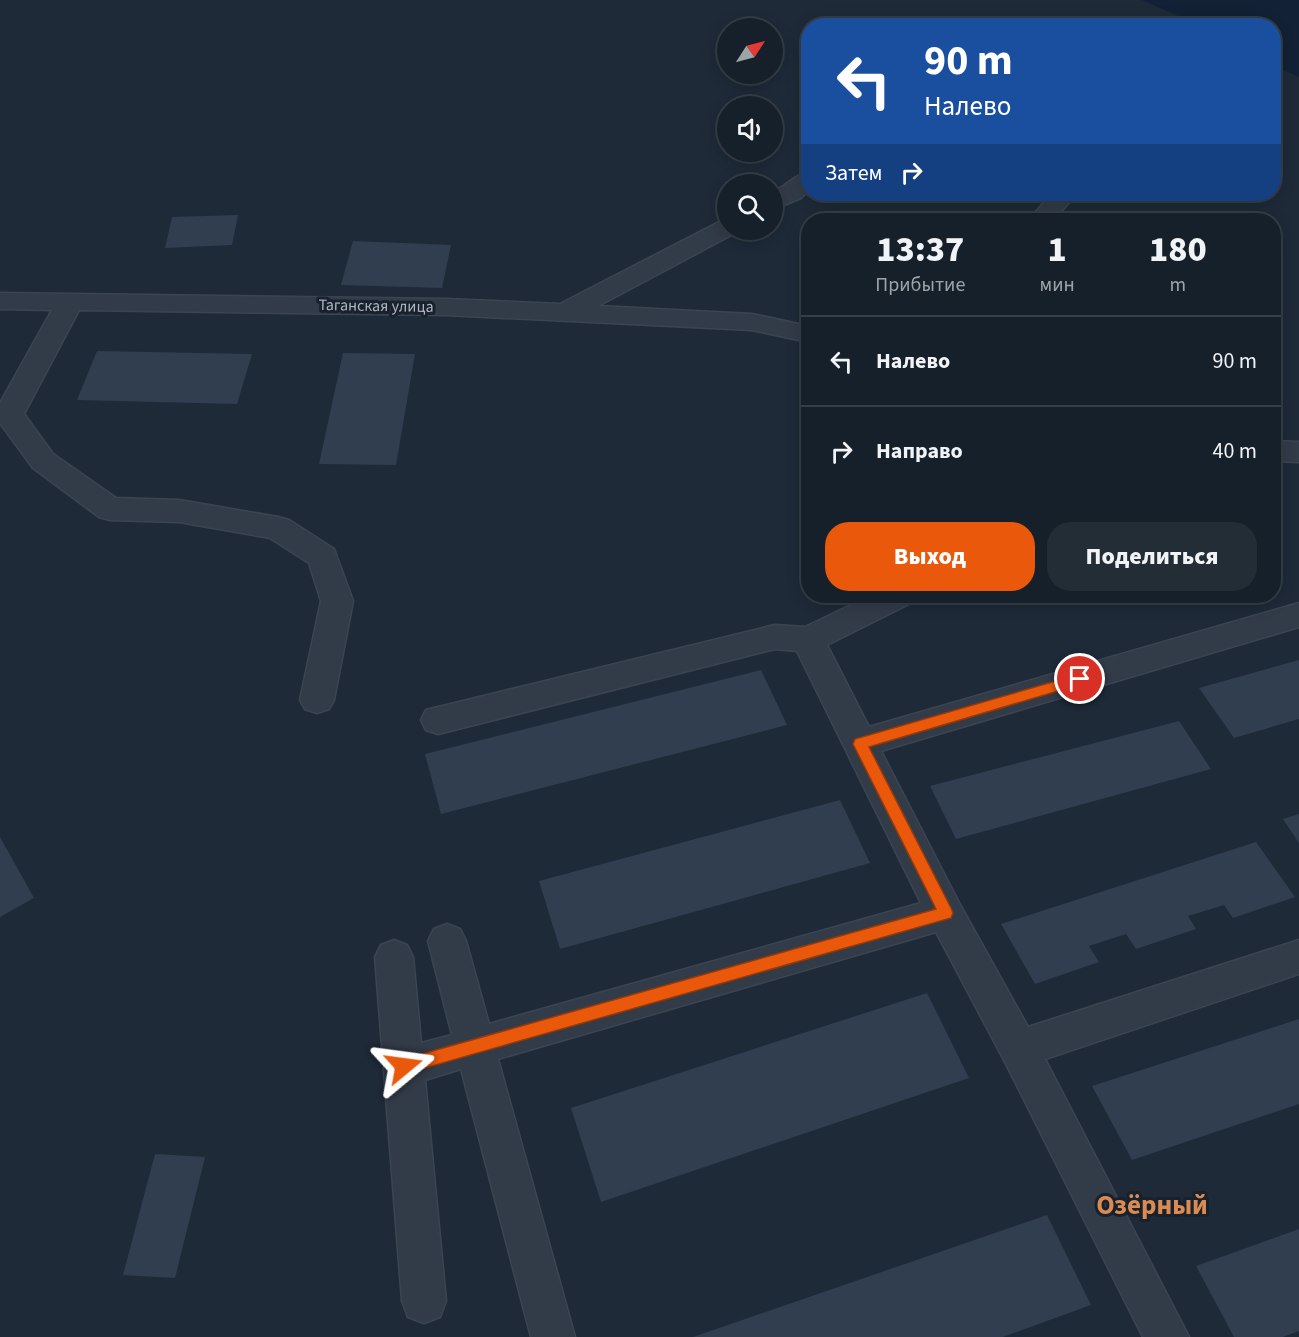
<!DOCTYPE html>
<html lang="ru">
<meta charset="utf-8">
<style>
body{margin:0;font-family:"Source Sans 3",sans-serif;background:#232d36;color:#f1f3f6;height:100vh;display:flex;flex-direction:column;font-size:22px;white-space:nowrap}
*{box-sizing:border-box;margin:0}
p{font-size:20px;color:#9ea3a8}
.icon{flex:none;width:33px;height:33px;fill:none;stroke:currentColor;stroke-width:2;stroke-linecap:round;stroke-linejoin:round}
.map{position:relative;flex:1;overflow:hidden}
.details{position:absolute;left:801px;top:213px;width:480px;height:390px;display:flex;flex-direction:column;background:#16202a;border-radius:24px;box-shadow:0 3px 15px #0003,0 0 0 2px #353e47}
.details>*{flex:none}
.guide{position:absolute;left:801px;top:18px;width:480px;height:183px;border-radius:24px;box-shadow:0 3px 15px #0003,0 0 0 2px #353e47;background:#1a4fa0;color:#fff;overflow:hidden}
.needle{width:39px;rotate:54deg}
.controls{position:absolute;left:717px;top:18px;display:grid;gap:12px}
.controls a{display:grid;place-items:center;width:66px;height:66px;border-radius:50%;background:#16202a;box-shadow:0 3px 15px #0003,0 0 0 2px #353e47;font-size:30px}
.pin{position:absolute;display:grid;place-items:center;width:51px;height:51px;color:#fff;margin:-26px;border:3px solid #fff;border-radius:50%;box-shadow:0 2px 6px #0007}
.me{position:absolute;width:66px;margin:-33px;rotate:74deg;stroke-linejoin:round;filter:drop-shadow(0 0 4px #0008)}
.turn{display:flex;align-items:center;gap:21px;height:126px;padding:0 24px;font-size:27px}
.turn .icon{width:78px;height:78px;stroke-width:2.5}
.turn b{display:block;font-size:42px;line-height:51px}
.then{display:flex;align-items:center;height:57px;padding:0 24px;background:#0003;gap:12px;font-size:22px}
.eta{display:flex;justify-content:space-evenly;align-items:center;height:102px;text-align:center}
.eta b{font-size:36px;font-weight:800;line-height:42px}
.cta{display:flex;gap:12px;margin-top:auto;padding:12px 24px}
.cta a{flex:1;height:69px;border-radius:24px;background:#ea580c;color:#fff;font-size:24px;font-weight:800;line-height:69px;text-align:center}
.cta a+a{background:#232d36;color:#f1f3f6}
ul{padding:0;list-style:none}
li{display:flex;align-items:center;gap:18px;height:90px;padding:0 24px;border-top:2px solid #353e47}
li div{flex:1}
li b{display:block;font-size:22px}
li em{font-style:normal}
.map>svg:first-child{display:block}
</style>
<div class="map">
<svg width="1299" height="1337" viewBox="0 0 1299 1337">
<rect width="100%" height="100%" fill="#1e2a38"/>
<polygon fill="#122135" points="1142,0 1299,0 1299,77 1274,66 1274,26 1199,25"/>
<g fill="#303e4f">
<polygon points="238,215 232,245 165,248 172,217"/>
<polygon points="353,241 451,245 442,288 341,285"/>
<polygon points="97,351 252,354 237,404 77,400"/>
<polygon points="343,353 415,354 396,465 319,464"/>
<polygon points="1299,660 1299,719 1234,738 1199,688"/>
<polygon points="761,670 787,725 441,814 425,754"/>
<polygon points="1179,721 1211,769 956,839 930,786"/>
<polygon points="840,800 870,863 560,949 539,881"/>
<polygon points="1299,814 1299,843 1283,819"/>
<polygon points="0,837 34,898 0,917"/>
<polygon points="1256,842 1295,897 1233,918 1224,905 1188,916 1196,929 1136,949 1126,934 1089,946 1099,962 1035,984 1001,924"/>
<polygon points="927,993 969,1078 601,1202 571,1108"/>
<polygon points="1299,1019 1299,1104 1132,1160 1092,1086"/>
<polygon points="155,1154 205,1157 175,1278 123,1275"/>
<polygon points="1047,1215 1091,1305 1003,1337 693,1337"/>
<polygon points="1299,1229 1299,1331 1283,1337 1234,1337 1196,1266"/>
</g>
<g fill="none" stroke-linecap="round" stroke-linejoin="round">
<defs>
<g id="minor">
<path d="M 808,172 L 808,191 L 801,198 L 772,210 L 772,193 C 785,187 794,175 808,172 Z"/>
<polygon points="1051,194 1076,194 1054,220 1029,220"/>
<polygon points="728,220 728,230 739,230 737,232 598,306 752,314 808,326 808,342 752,330 446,315 79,310 24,414 53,454 116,498 179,500 278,517 289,520 334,549 353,601 334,700 329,709 317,713 305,709 300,700 321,601 309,563 270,538 179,522 110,520 99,517 33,468 0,423 0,403 52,310 0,309 0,293 446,299 560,304 719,222"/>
<polygon points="1274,441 1299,442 1299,462 1274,461"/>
<polygon points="870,596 914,596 909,604 827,645 869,727 1299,603 1299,627 881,751 958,901 1028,1027 1299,940 1299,974 1045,1059 1189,1337 1143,1337 1005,1062 936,932 498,1059 575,1337 531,1337 461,1069 425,1080 446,1301 440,1317 424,1323 408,1317 402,1301 375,957 381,945 394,940 407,945 413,957 421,1043 452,1035 428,941 434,929 447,924 460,929 466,941 489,1024 921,903 797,651 775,649 438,734 426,730 421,720 426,710 775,625 805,627"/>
</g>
</defs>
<use href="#minor" stroke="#3c4452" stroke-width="3"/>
<use href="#minor" fill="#323b48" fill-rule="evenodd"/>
</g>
<polygon fill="#ea580c" stroke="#983908" stroke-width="1.5" points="1080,674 1085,676 1087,679 1085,683 869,747 951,908 953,913 951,918 404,1074 398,1072 396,1066 398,1061 404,1059 936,909 853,744 855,739"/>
<g text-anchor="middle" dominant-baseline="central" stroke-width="6" stroke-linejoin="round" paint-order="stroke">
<g font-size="16" fill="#acb6c5" stroke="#18212c">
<text transform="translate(376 306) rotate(1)">Таганская улица</text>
</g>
<g font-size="27" font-weight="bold" fill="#d98b53" stroke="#18212c">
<text x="1152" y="1205">Озёрный</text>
</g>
</g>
</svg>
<div class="controls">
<a><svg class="needle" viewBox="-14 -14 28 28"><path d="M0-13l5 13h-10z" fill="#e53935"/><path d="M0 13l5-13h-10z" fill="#9ea3a8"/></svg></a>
<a><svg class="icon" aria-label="sound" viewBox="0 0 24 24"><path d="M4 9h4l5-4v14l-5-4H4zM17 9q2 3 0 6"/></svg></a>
<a><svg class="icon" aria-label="search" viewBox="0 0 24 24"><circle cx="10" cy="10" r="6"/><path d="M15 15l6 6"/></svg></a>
</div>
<div class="pin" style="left:1080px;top:679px;background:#d93025"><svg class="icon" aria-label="arrive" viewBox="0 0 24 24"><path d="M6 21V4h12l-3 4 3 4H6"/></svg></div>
<svg class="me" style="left:404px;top:1066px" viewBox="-20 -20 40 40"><path d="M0-17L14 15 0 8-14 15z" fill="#ea580c" stroke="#fff" stroke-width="4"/></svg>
<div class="guide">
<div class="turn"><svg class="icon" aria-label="left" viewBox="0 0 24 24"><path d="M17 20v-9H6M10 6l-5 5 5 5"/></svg><div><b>90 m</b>Налево</div></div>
<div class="then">Затем<svg class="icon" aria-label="right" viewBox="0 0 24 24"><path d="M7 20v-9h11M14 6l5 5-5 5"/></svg></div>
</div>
<section class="details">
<div class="eta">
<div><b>13:37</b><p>Прибытие</p></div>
<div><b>1</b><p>мин</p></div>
<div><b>180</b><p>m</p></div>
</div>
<ul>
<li><svg class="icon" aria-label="left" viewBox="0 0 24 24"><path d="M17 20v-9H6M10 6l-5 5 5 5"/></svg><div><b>Налево</b></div><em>90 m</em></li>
<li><svg class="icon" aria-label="right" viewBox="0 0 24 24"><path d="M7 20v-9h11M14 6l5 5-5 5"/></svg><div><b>Направо</b></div><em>40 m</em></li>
</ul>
<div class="cta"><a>Выход</a><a>Поделиться</a></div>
</section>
</div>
